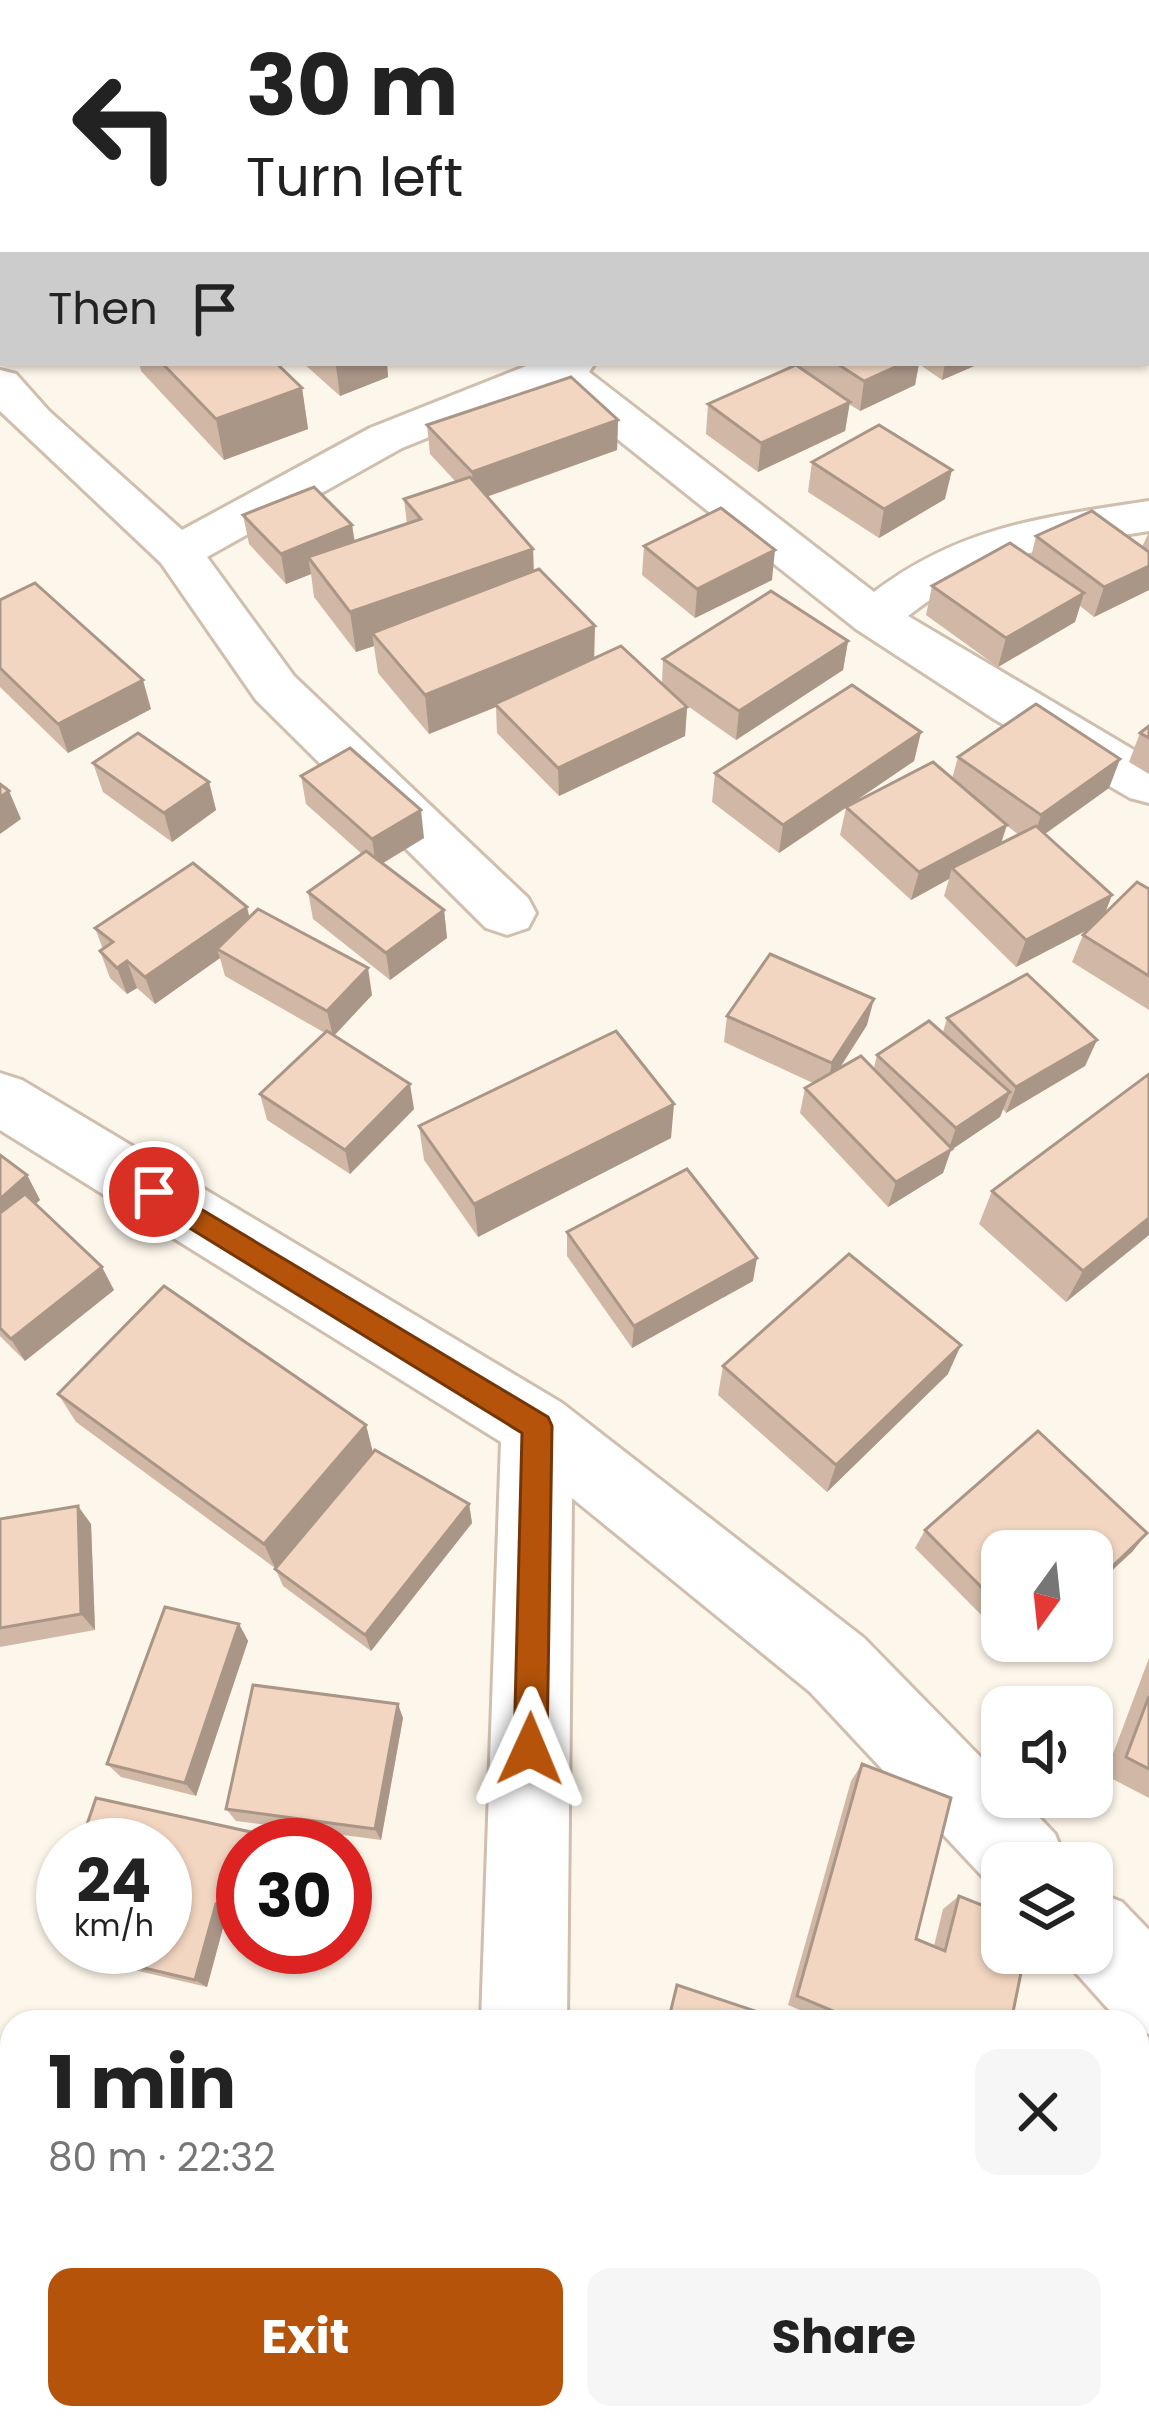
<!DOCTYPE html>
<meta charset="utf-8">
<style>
body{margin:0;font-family:Poppins,sans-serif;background:#f6f6f6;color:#222;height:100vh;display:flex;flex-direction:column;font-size:45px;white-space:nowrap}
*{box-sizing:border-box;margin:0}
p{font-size:39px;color:#767676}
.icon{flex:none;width:66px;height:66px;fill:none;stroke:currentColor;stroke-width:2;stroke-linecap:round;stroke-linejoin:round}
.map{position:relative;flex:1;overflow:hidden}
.details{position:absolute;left:0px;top:2010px;width:1149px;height:420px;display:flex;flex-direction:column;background:#fff;border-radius:36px 36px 0 0;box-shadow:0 3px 9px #0004}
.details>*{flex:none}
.top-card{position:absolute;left:0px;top:0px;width:1149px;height:366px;box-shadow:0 3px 9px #0004;background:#fff;color:#222;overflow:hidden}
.needle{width:78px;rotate:195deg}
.buttons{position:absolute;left:981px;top:1530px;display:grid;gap:24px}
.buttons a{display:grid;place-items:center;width:132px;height:132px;border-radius:24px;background:#fff;box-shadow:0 3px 9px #0004;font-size:60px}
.speed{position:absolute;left:36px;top:1818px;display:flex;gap:24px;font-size:60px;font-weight:700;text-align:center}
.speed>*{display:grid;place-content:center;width:156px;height:156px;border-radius:50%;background:#fff;box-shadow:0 3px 9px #0004;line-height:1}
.speed small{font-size:30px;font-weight:400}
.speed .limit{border:18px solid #d22;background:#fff;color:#111}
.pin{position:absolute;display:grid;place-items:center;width:102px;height:102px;color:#fff;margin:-51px;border:6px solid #fff;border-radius:50%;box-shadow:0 3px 12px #0007}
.me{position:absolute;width:132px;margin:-66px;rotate:1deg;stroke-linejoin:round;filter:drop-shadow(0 0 9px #0008)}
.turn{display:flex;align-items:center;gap:42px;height:252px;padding:0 48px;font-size:54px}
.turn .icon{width:156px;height:156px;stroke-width:2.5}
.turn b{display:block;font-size:84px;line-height:102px}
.then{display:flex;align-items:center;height:114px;padding:0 48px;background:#0003;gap:24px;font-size:45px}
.round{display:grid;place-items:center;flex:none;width:126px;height:126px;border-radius:24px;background:#f6f6f6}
.summary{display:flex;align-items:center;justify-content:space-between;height:204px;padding:0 48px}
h1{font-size:72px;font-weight:700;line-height:90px}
.action{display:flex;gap:24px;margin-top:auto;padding:24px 48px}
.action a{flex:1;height:138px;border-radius:24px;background:#b45309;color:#fff;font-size:48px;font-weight:700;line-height:138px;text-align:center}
.action a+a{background:#f6f6f6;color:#222}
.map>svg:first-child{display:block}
</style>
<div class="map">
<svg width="1149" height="2430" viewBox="0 0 1149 2430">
<rect width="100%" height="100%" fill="#fdf6ea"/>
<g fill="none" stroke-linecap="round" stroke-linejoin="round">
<defs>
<g id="minor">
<polygon points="655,0 695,0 697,3 657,3"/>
<polygon points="0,58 3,59 3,81 0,80"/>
<rect x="1146" y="217" width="3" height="24"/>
<rect x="0" y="248" width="3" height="26"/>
<path d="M 534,363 L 595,363 L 589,372 L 874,592 C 961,526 1045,517 1149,501 L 1149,531 C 1049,547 991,551 908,616 L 1149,759 L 1149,803 L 1130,798 L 994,719 L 856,629 L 552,387 L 402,448 L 207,557 L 294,676 L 528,898 L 536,913 L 528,928 L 507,935 L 486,928 L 256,700 L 161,563 L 0,411 L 0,370 L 16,374 L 49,411 L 182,530 L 370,428 Z"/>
<polygon points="0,1073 22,1080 562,1403 864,1638 1002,1779 1002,1797 1020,1797 1055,1834 1067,1863 1002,1863 1002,1894 997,1892 810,1692 572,1498 567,2022 481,2022 501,1442 0,1130"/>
<polygon points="1092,1890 1122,1902 1149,1930 1149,2034 1137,2029 1137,2022 1119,2021 1058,1953 1092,1953"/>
<polygon points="12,2154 12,2246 0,2249 0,2157"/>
<polygon points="495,2418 593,2418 594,2430 496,2430"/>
</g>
</defs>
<use href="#minor" stroke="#d0beae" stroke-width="6"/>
<use href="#minor" fill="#fff" fill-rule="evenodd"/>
</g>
<g fill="#d1b8a6" fill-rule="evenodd">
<polygon points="0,0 167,0 40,2 25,0 25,3 3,3 3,44 0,44"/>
<polygon points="1146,119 1149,120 1149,197 1146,197"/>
<polygon points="0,143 3,144 3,210 0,199"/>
<polygon points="139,363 276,363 302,388 308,429 224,460 141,371"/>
<polygon points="303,363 387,363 388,377 340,396"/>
<polygon points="787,363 981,363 942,380 919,364 915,385 860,411 849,404 845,431 758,472 706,434 708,404 792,367"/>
<polygon points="618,420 617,450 487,497 533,549 534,571 595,659 662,683 663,659 848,641 843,670 736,740 682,702 687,707 685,736 559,796 497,733 496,707 429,734 378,673 374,646 356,652 314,597 311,574 286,584 249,544 243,515 352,525 355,541 407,524 404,499 456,482 430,454 427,425"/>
<polygon points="812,462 945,499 879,538 808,492"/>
<polygon points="1149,532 1149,590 1094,617 1080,606 1075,622 998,667 926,615 932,586 1031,557 1036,536 1142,547"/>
<polygon points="644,546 772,580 695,618 642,575"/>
<polygon points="0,600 151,709 68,753 0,687"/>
<polygon points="1149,726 1149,774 1129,762 1140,733"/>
<path d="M 921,732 L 914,761 L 851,804 L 952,779 L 958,757 L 1120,759 L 1109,788 L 1045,834 L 1112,895 L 1104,915 L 1149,889 L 1149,1010 L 1072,962 L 1083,935 L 1090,928 L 1016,967 L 944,896 L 949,879 L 911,900 L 840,835 L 846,808 L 779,853 L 712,802 L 715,773 ZM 1006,825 L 1019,835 L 1000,844 Z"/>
<polygon points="93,763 209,782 216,810 172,842 103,792"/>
<polygon points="301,776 424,838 382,864 444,910 447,938 390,980 313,919 308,892 362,854 306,804"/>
<polygon points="250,918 372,995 334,1035 414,1109 350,1174 267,1120 260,1094 325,1033 225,976 220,958 155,1004 137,988 127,994 110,978 100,951 103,949 95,928"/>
<polygon points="727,1016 867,1025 840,1068 874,1068 877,1055 943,1032 947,1018 1097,1040 1085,1066 1006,1113 1003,1109 1000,1117 951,1150 943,1173 888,1207 800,1113 805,1088 813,1083 724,1042"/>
<polygon points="1149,1074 1149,1235 1066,1302 979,1224 992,1191"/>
<polygon points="419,1126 671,1138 478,1237 424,1160"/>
<polygon points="0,1155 27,1175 40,1200 35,1204 114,1290 25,1361 0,1336"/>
<polygon points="567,1232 753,1281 632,1348 567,1256"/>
<polygon points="723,1366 948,1374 827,1492 718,1395"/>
<polygon points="58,1394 366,1425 373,1453 469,1504 472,1523 371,1651 283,1586 275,1568 76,1422"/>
<polygon points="0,1519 91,1524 95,1630 0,1647"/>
<polygon points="925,1530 1147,1533 1132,1552 1002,1551 1002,1636 915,1548"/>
<polygon points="239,1624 248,1641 196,1796 121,1777 107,1764"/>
<polygon points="1006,1641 1037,1641 1021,1656"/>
<polygon points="1149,1658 1149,1798 1105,1775"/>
<polygon points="403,1718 381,1840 236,1821 226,1809"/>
<polygon points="862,1764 916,1939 934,1946 943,1909 959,1896 1011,2022 828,2022 788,2005 851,1781"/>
<polygon points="243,1845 243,1916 227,1913 207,1987 91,1960 76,1952"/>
<polygon points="1137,2110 1139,2110 1149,2120 1149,2409 1137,2396"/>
</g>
<g fill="#aa9687">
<polygon points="149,0 167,0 168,3 148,3"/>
<polygon points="3,86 3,123 0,126 0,89"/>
<polygon points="344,363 387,363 388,377 340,396 336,366"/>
<polygon points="904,363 919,363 915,385 860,411 864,381"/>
<polygon points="945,363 981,363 942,380"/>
<polygon points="302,388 308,429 224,460 216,419"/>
<polygon points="850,402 845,431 758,472 761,443"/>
<polygon points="618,420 617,450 474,501 472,472"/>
<polygon points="952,470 945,499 879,538 884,509"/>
<polygon points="352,525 356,555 308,557 311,574 286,584 281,554"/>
<polygon points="533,549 534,590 372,633 374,646 356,652 350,612"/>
<polygon points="775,550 772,580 695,618 697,589"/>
<polygon points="1149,566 1149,590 1094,617 1104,587"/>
<polygon points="1084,593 1075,622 998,667 1006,638"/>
<polygon points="595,626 594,666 495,704 496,707 429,734 425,695"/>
<polygon points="848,641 843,670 736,740 739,711"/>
<polygon points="143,680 151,709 68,753 58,724"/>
<polygon points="687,707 685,736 559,796 558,768"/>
<polygon points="921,732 914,761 779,853 783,825"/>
<polygon points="1120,759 1109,788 1032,843 1041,815"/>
<polygon points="209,782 216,810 172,842 164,813"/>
<polygon points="9,791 21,819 0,834 0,797"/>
<polygon points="421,810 424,838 376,867 372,839"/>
<polygon points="1007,825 998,853 952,868 949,879 911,900 919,872"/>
<polygon points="1112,895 1101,923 1016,967 1026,940"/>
<polygon points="247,907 254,935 217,949 220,958 155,1004 145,977"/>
<polygon points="444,910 447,938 390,980 386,953"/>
<polygon points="127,961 137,988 127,994 117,968"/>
<polygon points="368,968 372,995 333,1037 327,1011"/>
<polygon points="874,999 867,1025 826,1089 832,1063"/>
<polygon points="1097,1040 1085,1066 1006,1113 1016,1087"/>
<polygon points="410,1084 414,1109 350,1174 345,1150"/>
<polygon points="1010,1092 1000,1117 951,1150 943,1173 888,1207 896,1182 948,1151 956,1128"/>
<polygon points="674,1104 671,1138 478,1237 474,1204"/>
<polygon points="27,1175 40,1200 0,1235 0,1199"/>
<polygon points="1149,1218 1149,1235 1066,1302 1083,1271"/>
<polygon points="757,1258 753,1281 632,1348 634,1326"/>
<polygon points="102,1267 114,1290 25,1361 11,1339"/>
<polygon points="961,1345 948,1374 827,1492 836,1465"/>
<polygon points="366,1425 373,1453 275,1568 264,1544"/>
<polygon points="469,1504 472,1523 371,1651 365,1635"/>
<polygon points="78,1506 91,1524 95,1630 81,1614"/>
<polygon points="1147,1533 1132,1552 1092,1589 1092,1586"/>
<polygon points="239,1624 248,1641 196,1796 185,1783"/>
<polygon points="398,1704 403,1718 381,1840 375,1829"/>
<polygon points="216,1904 227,1913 207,1987 195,1980"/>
<rect x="247" y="2418" width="16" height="12"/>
</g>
<g fill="#f3d6c1" stroke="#aa9687" stroke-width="3">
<polygon points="0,0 14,0 11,3 3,3 3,12 0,15"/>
<polygon points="42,0 150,0 148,3 39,3"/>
<polygon points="251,0 317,0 315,3 249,3"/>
<polygon points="1146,119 1149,120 1149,168 1146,168"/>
<polygon points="0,143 3,144 3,169 0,168"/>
<polygon points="162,363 276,363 302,388 216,419"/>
<polygon points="836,363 904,363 864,381"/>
<polygon points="796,365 850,402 761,443 708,404"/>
<polygon points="571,377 618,420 472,472 427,425"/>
<polygon points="879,425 952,470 884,509 812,462"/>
<polygon points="470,477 533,549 350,612 308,557 421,519 404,499"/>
<polygon points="314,487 352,525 281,554 243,515"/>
<polygon points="721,508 775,550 697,589 644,546"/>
<polygon points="1092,511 1149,552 1149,566 1104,587 1036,536"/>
<polygon points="1010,543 1084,593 1006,638 932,586"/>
<polygon points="539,569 595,626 425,695 372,633"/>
<polygon points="35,583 143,680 58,724 0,668 0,600"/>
<polygon points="771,591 848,641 739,711 663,659"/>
<polygon points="621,646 687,707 558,768 495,704"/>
<polygon points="852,685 921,732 783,825 715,773"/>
<polygon points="1036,704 1120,759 1041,815 958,757"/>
<polygon points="1149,726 1149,738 1140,733"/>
<polygon points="138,733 209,782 164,813 93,763"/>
<polygon points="350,748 421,810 372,839 301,776"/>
<polygon points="933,762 1007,825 919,872 846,807"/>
<polygon points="0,784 9,791 0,797"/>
<polygon points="1036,826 1112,895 1026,940 952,868"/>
<polygon points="366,851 444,910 386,953 308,892"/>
<polygon points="193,863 247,907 145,977 127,961 117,968 100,951 113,942 95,928"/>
<polygon points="1137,882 1149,889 1149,976 1083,935"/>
<polygon points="258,909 368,968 327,1011 217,949"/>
<polygon points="770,954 874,999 832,1063 727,1016"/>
<polygon points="1027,974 1097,1040 1016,1087 947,1018"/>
<polygon points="929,1021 1010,1092 956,1128 877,1055"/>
<polygon points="327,1031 410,1084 345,1150 260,1094"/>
<polygon points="616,1031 674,1104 474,1204 419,1126"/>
<polygon points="861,1056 952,1149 896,1182 805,1088"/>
<polygon points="1149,1074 1149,1218 1083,1271 992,1191"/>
<polygon points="0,1155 27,1175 0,1199"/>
<polygon points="687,1169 757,1258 634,1326 567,1232"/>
<polygon points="25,1194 102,1267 11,1339 0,1328 0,1213"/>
<polygon points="849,1254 961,1345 836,1465 723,1366"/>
<polygon points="164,1286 366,1425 264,1544 58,1394"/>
<polygon points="1038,1431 1147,1533 1092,1586 1092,1551 1002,1551 1002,1608 925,1530"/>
<polygon points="375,1450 469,1504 365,1635 275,1569"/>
<polygon points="78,1506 81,1614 0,1628 0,1519"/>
<polygon points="165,1607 239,1624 185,1783 107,1764"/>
<polygon points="253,1685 398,1704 375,1829 226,1809"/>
<polygon points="1149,1696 1149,1769 1126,1757"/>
<polygon points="862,1764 951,1798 916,1939 945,1951 959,1896 1002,1913 1002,1953 1025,1953 1011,2022 859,2022 797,1996"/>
<polygon points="96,1798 292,1841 291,1845 243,1845 243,1909 216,1904 195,1980 76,1952 77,1947 165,1947 165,1845 80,1845"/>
<polygon points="677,1985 788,2022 668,2022"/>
<polygon points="1139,2110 1149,2120 1149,2393 1137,2380 1137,2112"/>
<polygon points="48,2418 247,2418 247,2430 47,2430"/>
<polygon points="669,2418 858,2418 857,2430 666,2430"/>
</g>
<polygon fill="#b45309" stroke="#753606" stroke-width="3" points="154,1181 548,1417 552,1426 547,1749 542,1760 530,1765 518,1760 514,1749 522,1433 144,1200 140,1192 144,1184"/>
</svg>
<div class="buttons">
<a><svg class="needle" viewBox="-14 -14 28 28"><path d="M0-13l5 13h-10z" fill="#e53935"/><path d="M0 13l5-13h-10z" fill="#767676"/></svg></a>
<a><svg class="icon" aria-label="sound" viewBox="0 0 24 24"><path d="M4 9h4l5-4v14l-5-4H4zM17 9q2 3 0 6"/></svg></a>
<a><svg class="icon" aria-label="layers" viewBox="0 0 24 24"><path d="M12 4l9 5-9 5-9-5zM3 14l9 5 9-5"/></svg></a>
</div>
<div class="speed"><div>24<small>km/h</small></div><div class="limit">30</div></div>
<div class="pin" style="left:154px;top:1192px;background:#d93025"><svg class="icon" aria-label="arrive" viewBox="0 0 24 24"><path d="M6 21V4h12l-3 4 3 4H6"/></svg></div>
<svg class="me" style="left:530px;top:1749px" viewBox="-20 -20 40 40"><path d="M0-17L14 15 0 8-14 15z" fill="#b45309" stroke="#fff" stroke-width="4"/></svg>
<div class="top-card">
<div class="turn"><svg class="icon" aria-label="left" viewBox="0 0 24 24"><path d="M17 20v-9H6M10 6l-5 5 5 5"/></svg><div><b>30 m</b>Turn left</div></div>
<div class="then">Then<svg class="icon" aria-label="arrive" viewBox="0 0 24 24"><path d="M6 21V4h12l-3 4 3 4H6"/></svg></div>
</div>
<section class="details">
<div class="summary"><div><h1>1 min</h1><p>80 m · 22:32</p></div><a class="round"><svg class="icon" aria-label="close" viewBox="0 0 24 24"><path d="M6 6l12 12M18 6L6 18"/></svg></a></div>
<div class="action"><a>Exit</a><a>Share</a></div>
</section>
</div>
